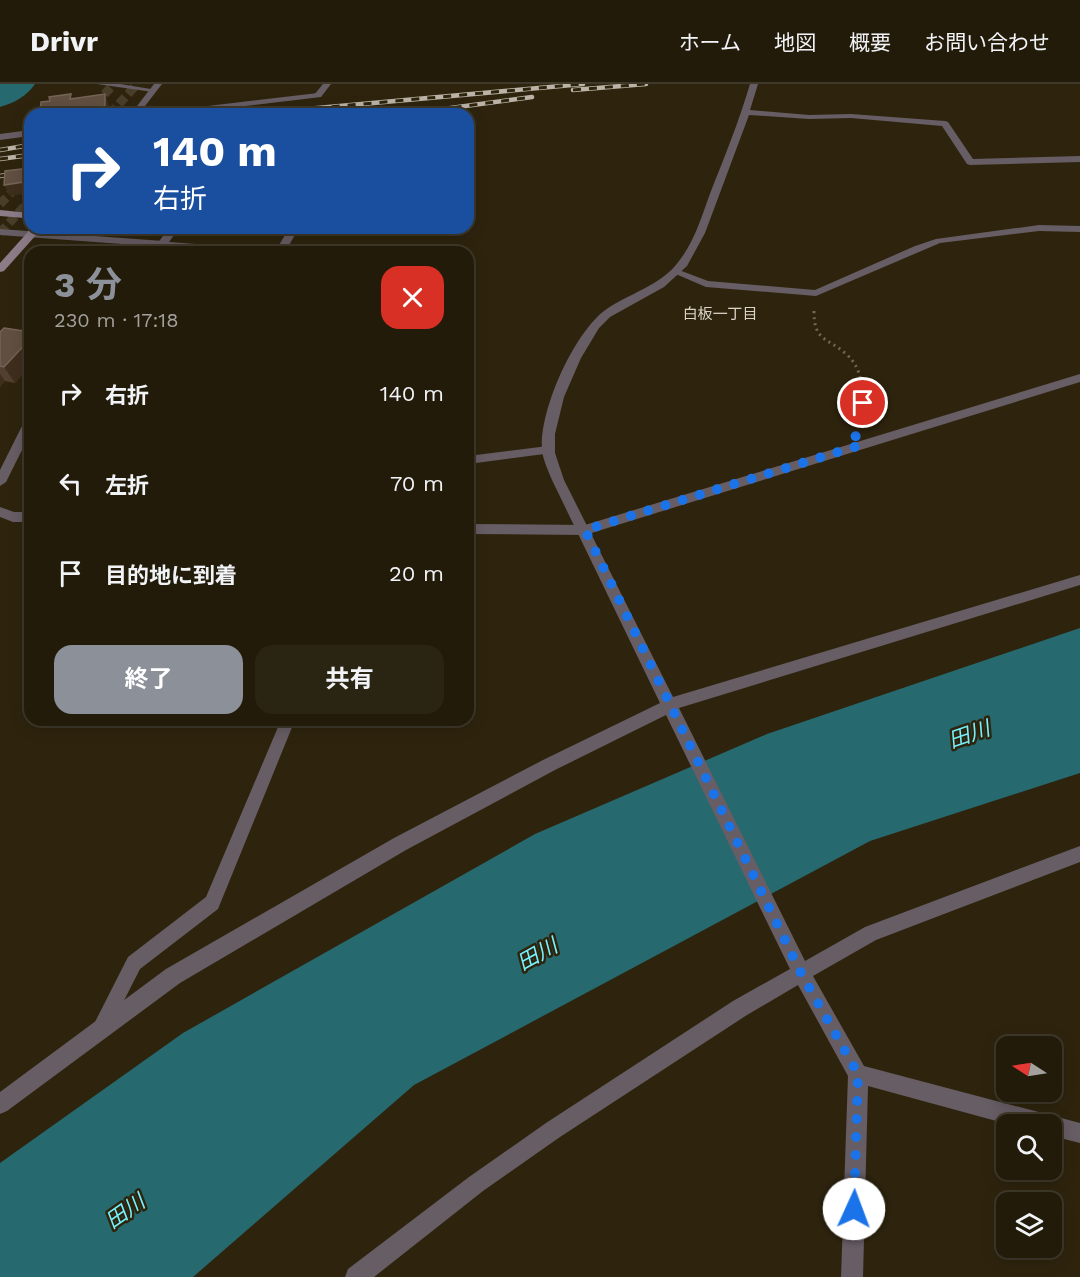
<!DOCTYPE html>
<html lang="ja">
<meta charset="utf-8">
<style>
body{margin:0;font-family:"Work Sans","Noto Sans JP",sans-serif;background:#2a2413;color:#f1f3f6;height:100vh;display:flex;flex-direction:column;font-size:22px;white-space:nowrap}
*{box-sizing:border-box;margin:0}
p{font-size:20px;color:#a2a19c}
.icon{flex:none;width:33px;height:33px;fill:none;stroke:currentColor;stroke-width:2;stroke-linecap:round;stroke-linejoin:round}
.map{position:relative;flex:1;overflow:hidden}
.side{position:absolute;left:24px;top:162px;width:450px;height:480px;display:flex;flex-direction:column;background:#221b0a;border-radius:18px;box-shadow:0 3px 15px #0003,0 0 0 2px #3f392b}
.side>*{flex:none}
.top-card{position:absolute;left:24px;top:24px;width:450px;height:126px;border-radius:18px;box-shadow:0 3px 15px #0003,0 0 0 2px #3f392b;background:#1a4fa0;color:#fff;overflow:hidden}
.needle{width:39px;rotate:282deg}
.controls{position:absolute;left:996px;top:952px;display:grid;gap:12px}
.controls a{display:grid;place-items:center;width:66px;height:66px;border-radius:12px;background:#221b0a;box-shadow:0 3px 15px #0003,0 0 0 2px #3f392b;font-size:30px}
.pin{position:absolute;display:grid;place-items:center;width:51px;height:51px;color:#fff;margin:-26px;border:3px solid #fff;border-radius:50%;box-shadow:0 2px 6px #0007}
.me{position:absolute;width:66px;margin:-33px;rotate:2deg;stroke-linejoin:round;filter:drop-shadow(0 0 4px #0008)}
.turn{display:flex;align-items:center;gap:21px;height:126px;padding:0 30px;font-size:27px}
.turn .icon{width:78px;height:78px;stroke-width:2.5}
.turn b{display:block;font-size:42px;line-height:51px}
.round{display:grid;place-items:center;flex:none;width:63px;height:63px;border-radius:18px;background:#2a2413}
.headline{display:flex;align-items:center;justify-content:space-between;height:102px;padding:0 30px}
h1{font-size:36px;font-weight:700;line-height:45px;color:#8c9099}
.action{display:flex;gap:12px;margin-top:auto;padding:12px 30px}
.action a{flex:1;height:69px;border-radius:18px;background:#8c9099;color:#fff;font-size:24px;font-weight:700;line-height:69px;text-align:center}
.action a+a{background:#2a2413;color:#f1f3f6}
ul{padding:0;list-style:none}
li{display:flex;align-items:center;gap:18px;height:90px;padding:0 30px}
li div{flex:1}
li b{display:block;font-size:22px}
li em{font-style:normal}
header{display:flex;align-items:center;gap:36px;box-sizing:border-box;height:84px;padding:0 30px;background:#221b0a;border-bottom:2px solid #3f392b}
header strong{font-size:28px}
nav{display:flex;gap:33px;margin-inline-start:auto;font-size:21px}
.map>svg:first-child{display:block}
</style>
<header>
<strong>Drivr</strong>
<nav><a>ホーム</a><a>地図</a><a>概要</a><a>お問い合わせ</a></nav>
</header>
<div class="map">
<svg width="1080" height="1193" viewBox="0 0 1080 1193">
<rect width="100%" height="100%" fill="#2e240e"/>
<polygon fill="#26696f" points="1080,544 1080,689 870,757 414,1001 193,1193 0,1193 0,1079 183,949 535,750 767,650"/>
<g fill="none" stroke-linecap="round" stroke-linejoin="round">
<path fill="#26696f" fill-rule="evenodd" d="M 0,0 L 35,0 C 27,12 14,19 0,23 Z"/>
<g stroke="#483e2a" stroke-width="9" stroke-dasharray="9 4.5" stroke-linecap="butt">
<polyline points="86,30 114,0"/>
<polyline points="110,30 137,0"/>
<polyline points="0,120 30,89"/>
<polyline points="0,149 30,116"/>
</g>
<path stroke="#706755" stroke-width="3" stroke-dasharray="2 4" stroke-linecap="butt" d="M 814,227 C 814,257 826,253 845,269 C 867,287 863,316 857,340"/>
<g fill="#675d64" fill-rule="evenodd">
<polygon points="97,0 120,0 157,6 153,8"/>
<polygon points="1039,141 1080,142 1080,148 1039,147 940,159 816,212 706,203 671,188 679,186 708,197 815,206 915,162 936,155"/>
<polygon points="548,362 552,363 552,369 468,380 468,372"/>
<polygon points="281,636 295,636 218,825 140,885 108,948 102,951 96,948 93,942 96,936 128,873 206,813"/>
</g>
<g fill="#675d64" fill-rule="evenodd">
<polygon points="323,0 331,0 321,13 315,13 314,11"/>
<path d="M 750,0 L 758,0 L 750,26 L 809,31 L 851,30 L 945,37 L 948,38 L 973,75 L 1080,72 L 1080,78 L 970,81 L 967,80 L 942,42 L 851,34 L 809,35 L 749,31 L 705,149 L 687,182 L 664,203 L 610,233 L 599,244 L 581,274 L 564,313 L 555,350 L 555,369 L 564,396 L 673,613 L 1080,491 L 1080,501 L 679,624 L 805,877 L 865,843 L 1080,762 L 1080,778 L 876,856 L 813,892 L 864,982 L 1080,1039 L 1080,1059 L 1052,1052 L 1052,1041 L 1011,1041 L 868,1002 L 863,1193 L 841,1193 L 848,992 L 798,901 L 747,931 L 560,1053 L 483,1107 L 374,1193 L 345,1193 L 348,1185 L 469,1093 L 546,1039 L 733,917 L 790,885 L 666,631 L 555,686 L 406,766 L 180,899 L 7,1027 L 0,1030 L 0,1008 L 166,885 L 394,754 L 543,676 L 660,619 L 552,396 C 548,386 543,376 542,366 C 539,327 573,251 604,227 C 628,209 660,203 679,177 C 695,157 702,131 711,107 C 725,72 739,37 750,0 Z"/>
<polygon points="30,46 30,52 0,56 0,50"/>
<polygon points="169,144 179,144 169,158 264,165 269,168 227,168 165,163 161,168 151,168"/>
<polygon points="289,144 299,144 285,168 275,168"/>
<polygon points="30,334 30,350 6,398 0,402 0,386 24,338"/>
</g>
<g fill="#675d64" fill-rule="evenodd">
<polygon points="154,0 162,0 145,22 145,30 137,30 137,22"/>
<polygon points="318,9 322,11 321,13 178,30 153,30 157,28"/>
<polygon points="0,145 163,157 168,160 163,163 0,151"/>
<polygon points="1080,290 1080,298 585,451 468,450 468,440 585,441"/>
<polygon points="0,423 14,428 30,428 30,438 13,438 0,433"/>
</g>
<g fill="#8b7c88" fill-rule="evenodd">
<polygon points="0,126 30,129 30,137 24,134 0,132"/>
<polygon points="30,143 39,144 37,150 4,187 0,188 0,179 27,149"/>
</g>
<defs>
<g id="rail">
<polyline points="573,6 646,0"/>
<polyline points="252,30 583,0"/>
<polyline points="406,30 532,13"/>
<polyline points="0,66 30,61"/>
<polyline points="0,75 30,71"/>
<polyline points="0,92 30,88"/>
</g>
</defs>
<use href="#rail" stroke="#bbb4a6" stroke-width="4.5"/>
<use href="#rail" stroke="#2e240e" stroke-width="3" stroke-dasharray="8" stroke-linecap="butt"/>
</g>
<polygon fill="#523f30" points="0,248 30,248 30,282 15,299 5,297 0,303"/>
<g fill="#3e2e1c">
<polygon points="105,10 109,21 109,30 40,29"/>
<polygon points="30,97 30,109 10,112 4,101"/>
<polygon points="30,255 30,282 15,299 4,283"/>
<polygon points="0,290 5,297 0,303"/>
</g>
<g fill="#614f41" stroke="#746456" stroke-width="1.5">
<polygon points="71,10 70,15 105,10 105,22 67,30 67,26 40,29 41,18 50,17 49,13"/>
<polygon points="30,84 30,97 4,101 5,87"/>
<polygon points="4,244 30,248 30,255 4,283 0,282 0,248"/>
</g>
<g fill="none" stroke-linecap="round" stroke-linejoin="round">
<polyline stroke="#1a73e8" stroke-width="10" stroke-dasharray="0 18" points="854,1125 858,990 801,889 585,446 861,361 855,355 863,319"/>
</g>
<g text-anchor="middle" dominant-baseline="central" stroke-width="5" stroke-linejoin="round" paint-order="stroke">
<g font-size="15" fill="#dad4c7" stroke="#2e240e">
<text x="720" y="230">白板一丁目</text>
</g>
<g font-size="21" font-style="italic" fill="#75f2fe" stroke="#2e240e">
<text transform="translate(969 650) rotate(-19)">田川</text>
<text transform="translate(537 870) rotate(-29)">田川</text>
<text transform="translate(125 1127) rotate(-35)">田川</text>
</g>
</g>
</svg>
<div class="controls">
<a><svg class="needle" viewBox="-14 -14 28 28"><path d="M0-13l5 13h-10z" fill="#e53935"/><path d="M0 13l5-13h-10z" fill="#a2a19c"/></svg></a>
<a><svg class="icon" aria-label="search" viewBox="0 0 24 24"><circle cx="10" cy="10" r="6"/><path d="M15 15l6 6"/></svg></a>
<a><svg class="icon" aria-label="layers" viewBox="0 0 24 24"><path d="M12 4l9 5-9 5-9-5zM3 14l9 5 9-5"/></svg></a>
</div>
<div class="pin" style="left:863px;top:319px;background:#d93025"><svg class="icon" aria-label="arrive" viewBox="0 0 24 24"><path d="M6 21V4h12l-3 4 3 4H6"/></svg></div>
<svg class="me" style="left:854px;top:1125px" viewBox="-20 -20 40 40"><circle r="19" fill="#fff"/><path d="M0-13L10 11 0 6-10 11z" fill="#1a73e8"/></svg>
<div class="top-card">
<div class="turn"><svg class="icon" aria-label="right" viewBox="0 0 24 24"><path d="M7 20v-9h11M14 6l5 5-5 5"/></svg><div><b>140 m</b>右折</div></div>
</div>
<section class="side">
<div class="headline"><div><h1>3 分</h1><p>230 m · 17:18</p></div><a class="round" style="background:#d93025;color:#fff"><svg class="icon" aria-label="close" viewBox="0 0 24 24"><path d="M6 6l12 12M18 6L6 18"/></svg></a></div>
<ul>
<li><svg class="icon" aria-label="right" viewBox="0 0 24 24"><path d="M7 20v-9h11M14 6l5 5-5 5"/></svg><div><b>右折</b></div><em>140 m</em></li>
<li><svg class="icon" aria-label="left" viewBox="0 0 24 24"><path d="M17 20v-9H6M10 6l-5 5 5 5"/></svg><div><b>左折</b></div><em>70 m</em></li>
<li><svg class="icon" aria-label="arrive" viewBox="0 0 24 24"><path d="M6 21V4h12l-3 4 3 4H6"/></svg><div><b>目的地に到着</b></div><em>20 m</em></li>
</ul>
<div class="action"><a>終了</a><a>共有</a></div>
</section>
</div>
